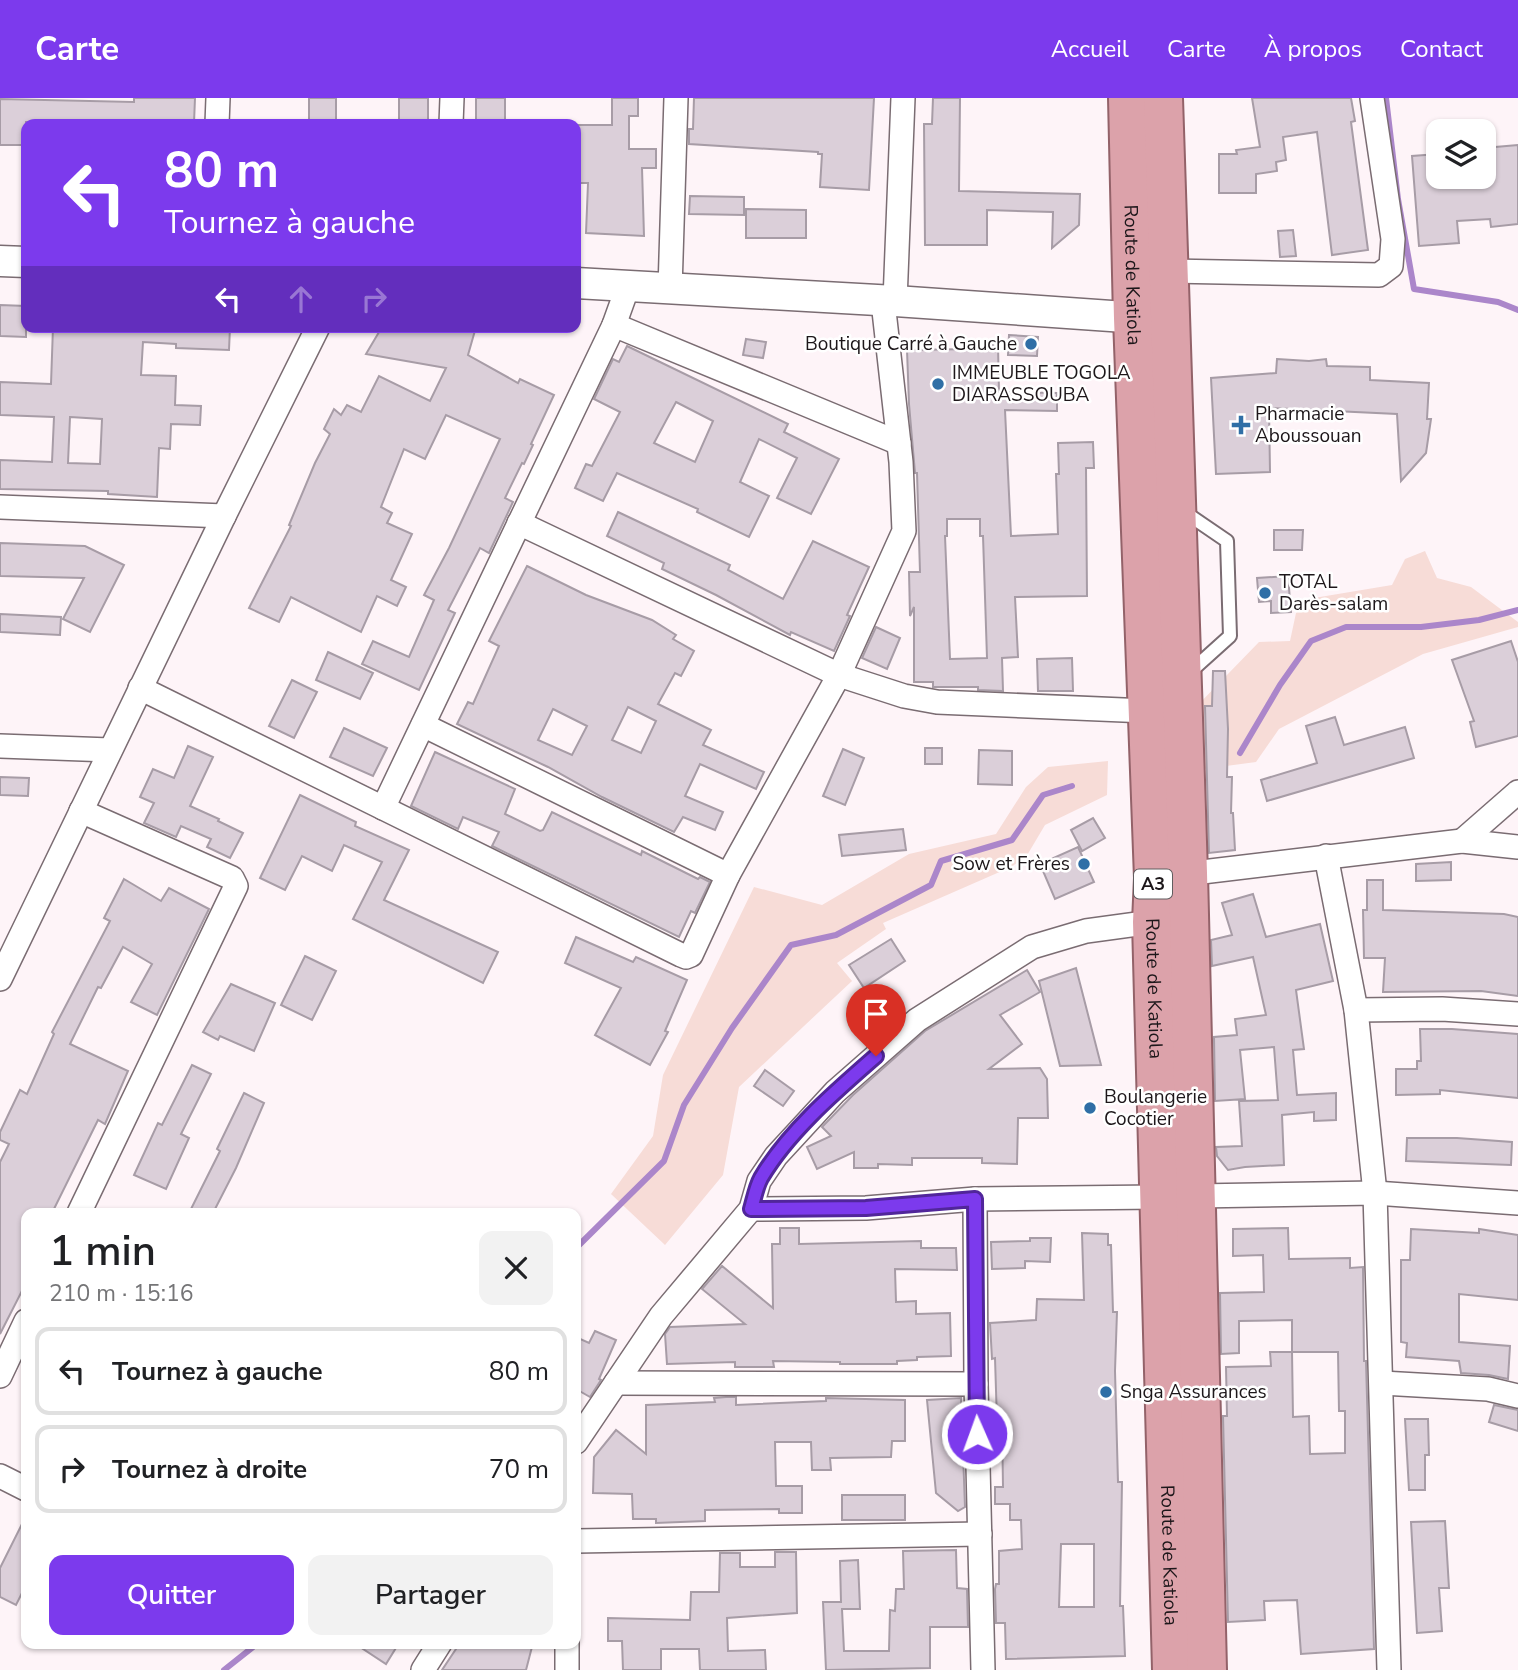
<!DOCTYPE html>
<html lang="fr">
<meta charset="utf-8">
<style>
body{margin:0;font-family:"Nunito Sans",sans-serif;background:#f2f2f2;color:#202124;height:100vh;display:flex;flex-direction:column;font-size:26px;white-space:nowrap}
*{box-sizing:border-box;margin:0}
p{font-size:23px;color:#757577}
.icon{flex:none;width:38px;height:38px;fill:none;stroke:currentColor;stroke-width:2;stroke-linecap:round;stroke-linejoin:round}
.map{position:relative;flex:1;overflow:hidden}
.panel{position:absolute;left:21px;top:1110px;width:560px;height:441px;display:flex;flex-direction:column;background:#fff;border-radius:14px;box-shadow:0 2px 5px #0004}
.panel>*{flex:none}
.top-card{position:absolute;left:21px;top:21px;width:560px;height:214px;border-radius:14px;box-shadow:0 2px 5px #0004;background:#7c3aed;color:#fff;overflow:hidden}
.buttons{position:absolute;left:1426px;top:21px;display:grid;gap:14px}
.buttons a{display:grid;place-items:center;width:70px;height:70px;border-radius:14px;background:#fff;box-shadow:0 2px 5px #0004;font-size:35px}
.pin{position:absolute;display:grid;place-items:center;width:60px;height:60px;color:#fff;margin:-72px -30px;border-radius:50% 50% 50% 0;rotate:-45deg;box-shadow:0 0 7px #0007}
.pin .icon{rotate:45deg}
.me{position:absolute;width:77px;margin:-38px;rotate:358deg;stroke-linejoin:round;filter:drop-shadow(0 0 5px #0008)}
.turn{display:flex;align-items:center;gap:24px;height:147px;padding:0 28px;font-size:32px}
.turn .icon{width:91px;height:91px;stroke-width:2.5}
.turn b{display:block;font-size:49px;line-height:60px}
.lanes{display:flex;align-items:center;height:66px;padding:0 28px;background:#0003;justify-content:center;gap:35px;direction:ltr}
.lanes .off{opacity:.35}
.round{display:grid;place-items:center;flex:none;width:74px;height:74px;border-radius:14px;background:#f2f2f2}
.head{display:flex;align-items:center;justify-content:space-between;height:119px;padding:0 28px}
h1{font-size:42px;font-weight:600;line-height:52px}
.primary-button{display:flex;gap:14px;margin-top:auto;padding:14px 28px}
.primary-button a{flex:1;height:80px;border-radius:14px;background:#7c3aed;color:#fff;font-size:28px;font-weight:600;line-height:80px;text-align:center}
.primary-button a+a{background:#f2f2f2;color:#202124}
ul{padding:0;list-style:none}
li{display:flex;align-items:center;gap:21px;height:88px;margin:0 14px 10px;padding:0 14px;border:4px solid #e0e0e0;border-radius:14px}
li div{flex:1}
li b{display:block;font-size:26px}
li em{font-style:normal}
header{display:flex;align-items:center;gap:42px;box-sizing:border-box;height:98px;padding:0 35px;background:#7c3aed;color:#fff}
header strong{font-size:33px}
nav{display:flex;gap:38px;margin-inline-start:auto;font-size:24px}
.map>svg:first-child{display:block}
</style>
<header>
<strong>Carte</strong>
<nav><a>Accueil</a><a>Carte</a><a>À propos</a><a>Contact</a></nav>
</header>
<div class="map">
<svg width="1518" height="1572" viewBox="0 0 1518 1572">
<rect width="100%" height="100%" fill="#fef4f8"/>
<g fill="#f7dcd7">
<polygon points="1425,453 1437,480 1471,489 1518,524 1518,529 1423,556 1279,631 1256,664 1196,672 1194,611 1259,544 1290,543 1296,515 1314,500 1392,487 1405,461"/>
<polygon points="1108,663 1107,697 1045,727 1026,759 1011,769 883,825 886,831 837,865 852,883 739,989 723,1077 665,1147 611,1096 653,1038 663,977 754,789 822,807 909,756 996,736 1026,689 1048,669"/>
</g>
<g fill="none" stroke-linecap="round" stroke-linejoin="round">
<g stroke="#ab86ca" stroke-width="6">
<polyline points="1386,0 1398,101 1414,191 1498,204 1518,212"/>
<polyline points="1240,655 1280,587 1311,543 1346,529 1421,529 1479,522 1518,512"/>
<polyline points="576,1150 664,1063 684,1007 732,930 791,847 836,837 931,787 941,763 1012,742 1043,697 1072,688"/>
<polyline points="224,1572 258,1545"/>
</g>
</g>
<g fill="#dbcfd9" stroke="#a79ca6" stroke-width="2" fill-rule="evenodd">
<polygon points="134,0 195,0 194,25 72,26 26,24 26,47 0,47 0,1 134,4"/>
<rect x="309" y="0" width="27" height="26"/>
<rect x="399" y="0" width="29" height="25"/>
<rect x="476" y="0" width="29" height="26"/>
<polygon points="612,0 638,0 638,18 629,18 629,51 656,51 656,70 642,70 644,138 586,135 588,85 576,85 576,27 612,27"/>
<polygon points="694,0 874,0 869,92 820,89 822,56 818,56 818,54 689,46 689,31 693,31"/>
<polygon points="933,0 960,0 959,93 1080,96 1079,127 1052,150 1053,114 987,112 987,147 925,147 924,26 932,26"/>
<polygon points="1252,0 1351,0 1355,23 1351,24 1368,152 1332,157 1317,34 1283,39 1286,62 1276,64 1277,73 1256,76 1256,95 1219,95 1219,56 1237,56 1236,52 1260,49"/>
<polygon points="1518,47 1518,126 1491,129 1490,121 1457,123 1459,145 1419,148 1412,58 1438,56 1438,79 1484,79 1484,50"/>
<polygon points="690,98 744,99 744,117 689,116"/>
<polygon points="746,111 806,112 806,140 746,140"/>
<polygon points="1293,132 1296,158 1280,159 1278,133"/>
<polygon points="0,207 26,208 26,239 0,238"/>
<path d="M 53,229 L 230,229 L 229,252 L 176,250 L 176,246 L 143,244 L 141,277 L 176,278 L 175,307 L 201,308 L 200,327 L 171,326 L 170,351 L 159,350 L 157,399 L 108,396 L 108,393 L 0,391 L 0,362 L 52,364 L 54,319 L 0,317 L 0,284 L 51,286 ZM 70,319 L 102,321 L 100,366 L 68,365 Z"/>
<polygon points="382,229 476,229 468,257 518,285 520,281 554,297 531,346 533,347 524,366 522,365 505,400 513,404 489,455 480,450 448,512 455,515 419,592 362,566 373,543 409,559 434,502 424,497 449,450 500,341 446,317 425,361 404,351 381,409 392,415 387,425 412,436 391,482 406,489 397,508 377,498 361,534 291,499 279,524 249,510 291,428 289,427 315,365 330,336 324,331 334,311 341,317 347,307 361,314 379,278 430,303 446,270 366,256"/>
<polygon points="1009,237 1038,239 1037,258 1008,257"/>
<polygon points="746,241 766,244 763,260 743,257"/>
<path d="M 972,247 L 998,247 L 999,294 L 1057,295 L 1057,313 L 1005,312 L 1011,438 L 1058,436 L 1056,376 L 1059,376 L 1058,345 L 1093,344 L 1094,370 L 1086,370 L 1087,498 L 1015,499 L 1018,559 L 1002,560 L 1003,593 L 978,592 L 978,589 L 933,589 L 933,584 L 914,584 L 914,509 L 910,518 L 909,474 L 920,474 L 917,375 L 915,375 L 909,306 L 907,252 L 972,251 ZM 947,421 L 980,421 L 980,438 L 983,438 L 987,560 L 950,561 L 945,438 L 947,438 Z"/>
<path d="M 627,248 L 788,326 L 784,334 L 839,361 L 811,416 L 777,400 L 797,360 L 759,341 L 740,384 L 769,398 L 749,439 L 697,414 L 698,411 L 617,375 L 603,403 L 575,390 L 586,366 L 592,368 L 620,314 L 594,301 L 613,261 L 619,264 ZM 676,304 L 713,323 L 695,364 L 654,345 Z"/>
<polygon points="1277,261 1309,263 1326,261 1327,268 1370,269 1370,282 1429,285 1427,321 1431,321 1426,355 1401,383 1397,316 1269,310 1270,374 1216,376 1211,280 1276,275"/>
<polygon points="618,414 730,467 728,472 783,501 813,443 869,469 847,517 850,518 834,553 791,534 790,537 716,497 662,471 664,465 607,438"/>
<polygon points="1274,432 1303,432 1302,452 1274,452"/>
<polygon points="0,445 85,448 124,467 90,534 63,521 84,480 0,478"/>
<path d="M 527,468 L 586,497 L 652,522 L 676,537 L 673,541 L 694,553 L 681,578 L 675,575 L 658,606 L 711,632 L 703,647 L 764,674 L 756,691 L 700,666 L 685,698 L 723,714 L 715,732 L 683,719 L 674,734 L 602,699 L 548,669 L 457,626 L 468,604 L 473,606 L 499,548 L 489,543 ZM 628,609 L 656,623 L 641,655 L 612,642 ZM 553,611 L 587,628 L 572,657 L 538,642 Z"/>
<polygon points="1288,478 1291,514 1271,515 1271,503 1259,504 1257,480"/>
<polygon points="0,516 61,519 60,537 0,534"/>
<polygon points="876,529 900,540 887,571 862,560"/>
<polygon points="1511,543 1518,564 1518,638 1476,649 1470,624 1474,623 1452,562"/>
<polygon points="328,554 373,575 360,601 316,582"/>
<polygon points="1072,560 1073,593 1038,593 1037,561"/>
<polygon points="1213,573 1225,573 1228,631 1227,679 1232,679 1231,715 1233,715 1235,752 1209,755 1205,608 1212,608"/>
<polygon points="292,582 317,594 294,640 269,628"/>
<polygon points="1335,619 1344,647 1405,629 1414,660 1267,703 1261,682 1317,665 1306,628"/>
<polygon points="344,630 387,650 373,678 330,659"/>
<polygon points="188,648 213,659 190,708 219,721 218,723 243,735 230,760 207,749 211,741 181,728 176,739 144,725 154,705 140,699 153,671 174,680"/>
<rect x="925" y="650" width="17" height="16"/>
<polygon points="843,651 864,660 845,707 823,698"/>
<polygon points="979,652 1012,653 1012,687 978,686"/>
<polygon points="435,654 515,691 505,716 540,733 543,732 552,714 641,757 642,753 698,781 700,779 710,784 695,815 691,813 679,839 492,748 499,734 463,719 458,731 411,708"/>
<polygon points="0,679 29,680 28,698 0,697"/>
<polygon points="300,697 356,724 355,728 409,752 384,802 498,854 483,885 353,821 382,764 344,747 332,773 302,758 285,792 260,780"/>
<polygon points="1093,720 1105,740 1082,753 1071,732"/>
<polygon points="903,731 906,752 842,758 839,737"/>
<polygon points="1078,749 1094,784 1055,801 1040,766"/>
<polygon points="1451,764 1451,782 1416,783 1416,766"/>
<polygon points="124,781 161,803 169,790 209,811 157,917 131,904 152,866 123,849 101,890 98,889 70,946 128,973 105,1026 98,1022 52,1115 26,1115 26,1185 0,1236 0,1064 9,1046 0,1042 0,1034 20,992 27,996 54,936 52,934 110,823 104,820"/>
<polygon points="1367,782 1383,782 1383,812 1504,816 1518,819 1518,898 1481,893 1383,894 1385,860 1364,860 1363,812 1367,812"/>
<polygon points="1253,796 1266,839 1320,826 1333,883 1296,892 1304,951 1293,952 1297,997 1336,995 1336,1022 1314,1023 1314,1014 1282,1017 1284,1067 1245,1069 1228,1072 1217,1058 1216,1049 1242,1048 1239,1003 1278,1002 1274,949 1240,952 1245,1001 1215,1003 1214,939 1237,937 1235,921 1266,917 1253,859 1212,868 1211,842 1232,837 1222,805"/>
<polygon points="576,839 633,864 636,859 687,882 665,933 668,934 650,967 595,937 621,890 565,865"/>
<polygon points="891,841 905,863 864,890 849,867"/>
<polygon points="305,858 336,873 312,922 281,907"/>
<polygon points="1076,870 1101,967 1060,968 1039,883"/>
<polygon points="1027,872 1040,894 1000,917 1022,946 989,971 1040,970 1047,981 1048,1020 1018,1020 1017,1066 982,1065 982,1060 912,1060 912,1067 878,1066 878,1070 854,1070 854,1054 817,1071 807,1049 831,1038 822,1029 853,997 925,933"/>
<polygon points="231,886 275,905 254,953 220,938 218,942 203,934"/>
<polygon points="1420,931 1452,931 1518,936 1518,1000 1440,992 1440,996 1396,997 1396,971 1417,971 1417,963 1421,963"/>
<polygon points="192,967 211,976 181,1036 189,1040 166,1091 134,1077 158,1025 162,1027"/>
<polygon points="765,972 794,993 783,1008 754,988"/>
<polygon points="244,995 264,1005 236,1070 213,1115 189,1115 220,1053 217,1051"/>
<polygon points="1407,1040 1457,1040 1512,1044 1511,1067 1406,1063"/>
<polygon points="780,1130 799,1130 799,1146 921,1143 921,1150 956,1150 957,1172 895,1171 896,1204 916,1203 916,1216 950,1215 951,1258 917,1259 917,1262 897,1263 897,1266 840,1266 840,1264 773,1263 774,1269 735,1269 735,1264 667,1266 665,1236 670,1229 745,1226 702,1191 722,1168 773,1210 772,1146 780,1146"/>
<polygon points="1288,1130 1289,1161 1350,1160 1350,1170 1363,1169 1364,1263 1366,1263 1374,1551 1301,1556 1297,1502 1264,1503 1265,1522 1228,1524 1223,1318 1227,1318 1226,1269 1271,1268 1270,1254 1292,1254 1293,1319 1309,1318 1310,1356 1345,1355 1345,1313 1339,1313 1338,1254 1292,1254 1292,1222 1239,1223 1239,1255 1221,1256 1220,1195 1264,1194 1263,1157 1233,1158 1233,1131"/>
<polygon points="1411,1131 1479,1135 1479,1131 1518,1137 1518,1202 1459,1196 1459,1244 1510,1248 1508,1281 1489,1277 1461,1275 1459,1263 1406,1259 1407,1245 1401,1244 1401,1162 1410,1162"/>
<path d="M 1082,1135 L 1108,1136 L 1108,1147 L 1111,1147 L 1113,1214 L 1117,1214 L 1115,1273 L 1118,1384 L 1122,1384 L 1120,1508 L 1123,1508 L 1125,1558 L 1006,1561 L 1005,1525 L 996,1525 L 995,1491 L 996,1486 L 999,1486 L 999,1453 L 1022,1451 L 1021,1422 L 1010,1422 L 1010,1406 L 995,1406 L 995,1389 L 1003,1389 L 1002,1323 L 997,1324 L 995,1260 L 992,1261 L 990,1225 L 1036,1222 L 1037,1201 L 1084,1202 ZM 1061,1446 L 1094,1446 L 1094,1509 L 1059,1509 Z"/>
<polygon points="1030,1140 1051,1140 1050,1164 1025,1163 1025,1170 992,1171 991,1144 1030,1143"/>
<polygon points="595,1233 616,1242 599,1281 601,1282 590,1299 576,1291 576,1239 589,1245"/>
<polygon points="726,1299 736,1299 736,1307 826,1303 826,1300 905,1302 905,1343 892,1343 891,1359 830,1360 831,1372 812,1372 811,1344 775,1344 776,1388 802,1388 802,1415 779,1415 779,1411 705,1412 705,1423 656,1425 656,1421 633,1421 632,1396 593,1395 594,1359 616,1332 646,1356 646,1307 715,1304 714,1300"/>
<polygon points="961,1300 965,1409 958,1413 936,1395 927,1302"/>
<polygon points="1494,1307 1518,1312 1518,1333 1489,1324"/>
<polygon points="1405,1321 1428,1321 1429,1357 1425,1357 1425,1392 1409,1392"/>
<rect x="842" y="1397" width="63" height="25"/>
<polygon points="26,1418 26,1487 16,1507 0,1499 0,1470"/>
<polygon points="1445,1423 1449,1490 1439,1490 1442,1533 1417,1535 1411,1424"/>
<polygon points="956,1452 957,1490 967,1491 968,1529 930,1529 930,1570 826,1572 823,1504 841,1504 840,1463 858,1462 860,1511 842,1511 844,1553 889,1553 890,1512 895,1513 896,1491 904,1491 903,1453"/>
<polygon points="775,1454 796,1454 797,1515 727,1520 728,1553 765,1552 766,1572 700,1572 699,1551 661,1551 661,1572 623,1572 622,1543 608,1543 608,1520 690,1522 691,1494 719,1494 720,1455 740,1455 740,1469 775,1469"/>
<polygon points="354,1545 399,1545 386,1566"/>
<polygon points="460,1545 533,1545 526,1572 442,1572"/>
</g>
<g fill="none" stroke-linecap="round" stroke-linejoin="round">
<defs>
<polyline id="service" points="1183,413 1227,443 1230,538 1190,574"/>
<g id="minor">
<polyline points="217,26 218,0"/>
<polyline points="451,26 452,0"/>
<polyline points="1170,173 1379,177 1391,168 1393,141 1372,0"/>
<polyline points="670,191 676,0"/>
<polyline points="895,203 903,0"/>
<polyline points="614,227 899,345"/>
<polyline points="0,409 224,418"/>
<polyline points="519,425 839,577 904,598 937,604 1147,613"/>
<polyline points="140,590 681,857 686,859 691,857 728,777 839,577 904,433 901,364 883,204"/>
<polyline points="423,627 728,777"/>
<polyline points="0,648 110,652"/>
<polyline points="383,710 614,227 628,188"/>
<polyline points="1462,743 1518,694"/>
<polyline points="1326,758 1356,912 1375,1095 1389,1572"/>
<polyline points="1177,777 1462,743 1518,749"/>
<polyline points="0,881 224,418 318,229"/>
<polyline points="1356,912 1442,911 1518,916"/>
<polyline points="1196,1098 1375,1095 1518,1105"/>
<polyline points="975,1101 976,1286 983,1572"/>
<polyline points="751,1111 866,1110 975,1101 1159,1099"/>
<polyline points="79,1115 236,788 232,780 81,713"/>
<polyline points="0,1278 26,1223"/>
<polyline points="616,1285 976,1286"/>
<polyline points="1382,1285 1488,1291 1518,1298"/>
<polyline points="576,1344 661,1218 751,1111 759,1083 776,1058 835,994 917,922 1032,849 1086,833 1152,824"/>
<polyline points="0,1378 26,1391"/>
<polyline points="576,1443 980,1436"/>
<polyline points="567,1545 567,1572"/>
<polyline points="423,1572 440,1545"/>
</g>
<g id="tertiary">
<polyline points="0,163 26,164"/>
<polyline points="576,185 895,203 1154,221"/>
</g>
<g id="trunk">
<path id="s1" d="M 1128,0 L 1133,220 L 1154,780 L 1152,824 L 1172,1572"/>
<polyline points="1163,0 1188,775 1207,1572"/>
</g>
</defs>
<use href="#service" stroke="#7a6c72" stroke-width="16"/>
<use href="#minor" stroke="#7a6c72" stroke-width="26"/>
<use href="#tertiary" stroke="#7a6c72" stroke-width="33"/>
<use href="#trunk" stroke="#936269" stroke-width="42"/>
<use href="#service" stroke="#fff" stroke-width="12"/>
<use href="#minor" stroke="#fff" stroke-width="23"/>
<use href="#tertiary" stroke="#fff" stroke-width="30"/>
<use href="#trunk" stroke="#dca2aa" stroke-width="38"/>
</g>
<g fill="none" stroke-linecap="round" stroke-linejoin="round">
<defs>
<path id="route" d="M 876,958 C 836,993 788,1034 761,1080 C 756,1089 754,1101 751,1111 L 866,1110 L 975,1101 L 977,1336"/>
</defs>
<use href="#route" stroke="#51269a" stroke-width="18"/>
<use href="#route" stroke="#7c3aed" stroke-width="12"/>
</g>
<g fill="#2f6fa6" stroke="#fff" stroke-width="2.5">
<circle cx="1031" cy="246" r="7"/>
<circle cx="938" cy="286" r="7"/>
<path d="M1237.5 316.5h7v7h7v7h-7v7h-7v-7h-7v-7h7z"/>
<circle cx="1265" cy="495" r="7"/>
<circle cx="1084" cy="766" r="7"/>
<circle cx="1090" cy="1010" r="7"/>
<circle cx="1106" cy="1294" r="7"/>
</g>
<g text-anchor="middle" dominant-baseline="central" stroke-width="5" stroke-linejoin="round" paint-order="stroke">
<rect fill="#fff" stroke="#615d5f" stroke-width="2" x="1134" y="771.5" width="38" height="29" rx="5"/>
<g font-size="18" font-weight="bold" fill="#1d171a">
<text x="1153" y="786">A3</text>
</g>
<g font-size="19" fill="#1d171a" stroke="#fff">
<text stroke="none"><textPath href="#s1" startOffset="177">Route de Katiola</textPath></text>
<text stroke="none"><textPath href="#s1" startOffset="891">Route de Katiola</textPath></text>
<text stroke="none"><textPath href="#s1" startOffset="1458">Route de Katiola</textPath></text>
</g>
<g font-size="19" fill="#1d171a" stroke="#fff" text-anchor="start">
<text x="1017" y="246" text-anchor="end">Boutique Carré à Gauche</text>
<text x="952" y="275">IMMEUBLE TOGOLA<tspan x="952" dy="22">DIARASSOUBA</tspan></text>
<text x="1255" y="316">Pharmacie<tspan x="1255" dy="22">Aboussouan</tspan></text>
<text x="1279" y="484">TOTAL<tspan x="1279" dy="22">Darès-salam</tspan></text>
<text x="1070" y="766" text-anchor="end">Sow et Frères</text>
<text x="1104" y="999">Boulangerie<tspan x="1104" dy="22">Cocotier</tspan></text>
<text x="1120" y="1294">Snga Assurances</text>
</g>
</g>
</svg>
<div class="buttons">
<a><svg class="icon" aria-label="layers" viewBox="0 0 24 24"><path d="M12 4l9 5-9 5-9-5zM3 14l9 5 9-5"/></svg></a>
</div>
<div class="pin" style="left:876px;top:958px;background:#d93025"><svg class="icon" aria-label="arrive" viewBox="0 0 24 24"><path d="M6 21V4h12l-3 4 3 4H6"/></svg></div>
<svg class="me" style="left:977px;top:1336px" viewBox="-20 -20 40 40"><circle r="17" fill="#7c3aed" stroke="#fff" stroke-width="3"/><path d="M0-11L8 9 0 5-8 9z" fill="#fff"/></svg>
<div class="top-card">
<div class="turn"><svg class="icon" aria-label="left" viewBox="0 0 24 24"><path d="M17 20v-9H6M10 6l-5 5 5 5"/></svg><div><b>80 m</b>Tournez à gauche</div></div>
<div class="lanes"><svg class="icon" aria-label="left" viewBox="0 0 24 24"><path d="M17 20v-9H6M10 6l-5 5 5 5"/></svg><svg class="icon off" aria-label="ahead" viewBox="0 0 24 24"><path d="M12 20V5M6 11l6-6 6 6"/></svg><svg class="icon off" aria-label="right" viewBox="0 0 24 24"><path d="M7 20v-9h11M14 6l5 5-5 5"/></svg></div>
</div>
<section class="panel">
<div class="head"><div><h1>1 min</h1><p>210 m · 15:16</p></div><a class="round"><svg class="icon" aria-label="close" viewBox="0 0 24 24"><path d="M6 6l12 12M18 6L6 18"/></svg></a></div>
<ul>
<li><svg class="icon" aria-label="left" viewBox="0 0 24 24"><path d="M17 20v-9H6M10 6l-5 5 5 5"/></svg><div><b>Tournez à gauche</b></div><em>80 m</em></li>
<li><svg class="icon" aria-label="right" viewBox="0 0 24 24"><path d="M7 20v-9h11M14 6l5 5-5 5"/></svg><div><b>Tournez à droite</b></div><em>70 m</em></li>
</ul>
<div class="primary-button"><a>Quitter</a><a>Partager</a></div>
</section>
</div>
